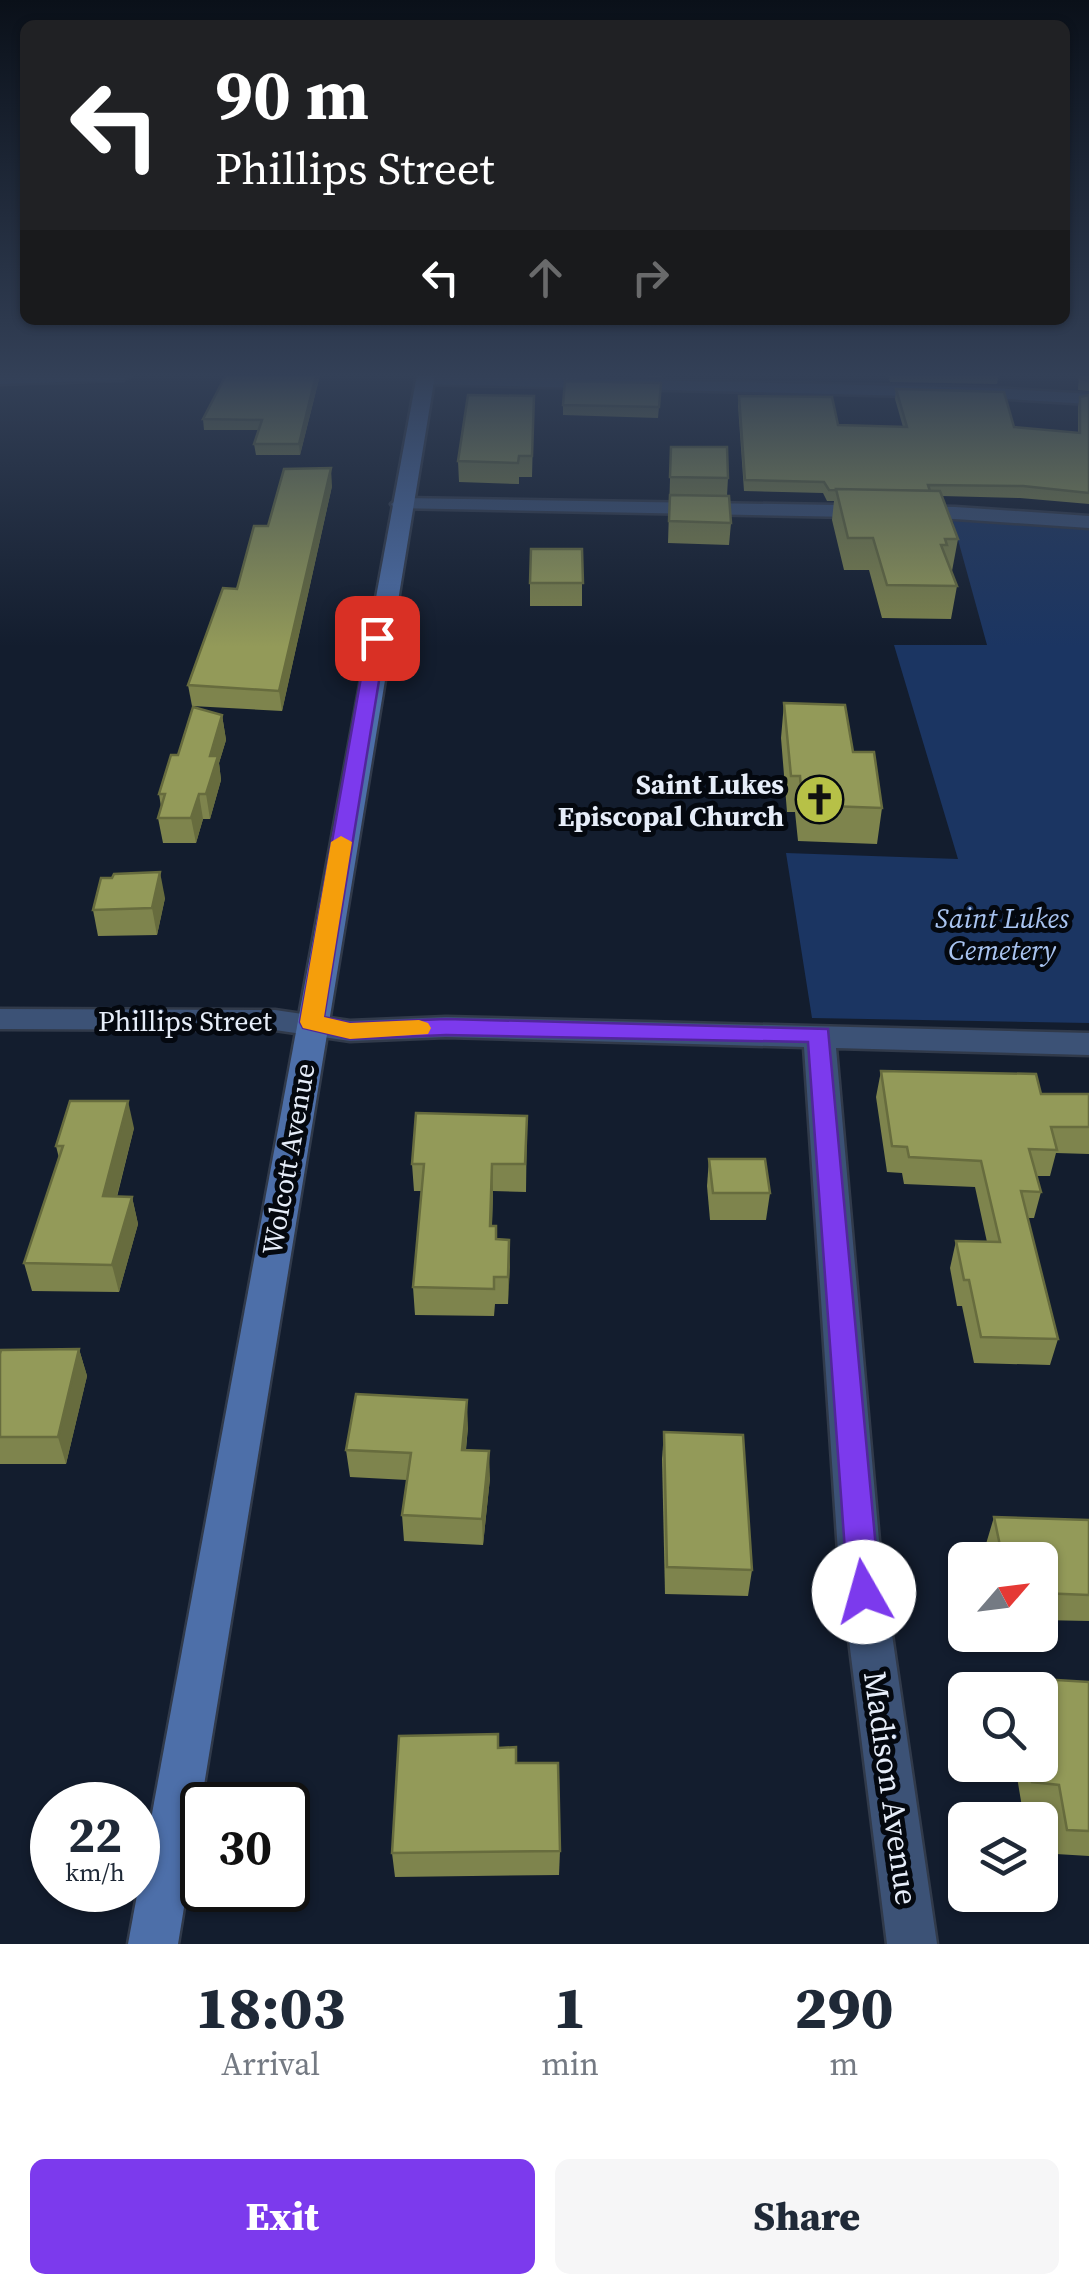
<!DOCTYPE html>
<style>
body{margin:0;font-family:"Source Serif 4",serif;background:#f6f6f7;color:#1f2937;height:100vh;display:flex;flex-direction:column;font-size:38px;white-space:nowrap}
*{box-sizing:border-box;margin:0}
p{font-size:32px;color:#747a83}
.icon{flex:none;width:55px;height:55px;fill:none;stroke:currentColor;stroke-width:2;stroke-linecap:round;stroke-linejoin:round}
.map{position:relative;height:1944px;overflow:hidden}
.panel{display:flex;flex-direction:column;background:#fff;flex:1}
.panel>*{flex:none}
.hud{position:absolute;left:20px;top:20px;width:1050px;height:305px;border-radius:15px;box-shadow:0 2px 8px #0004;background:#202124;color:#fff;overflow:hidden}
.needle{width:65px;rotate:62deg}
.fabs{position:absolute;left:948px;top:1542px;display:grid;gap:20px}
.fabs a{display:grid;place-items:center;width:110px;height:110px;border-radius:15px;background:#fff;box-shadow:0 2px 8px #0004;font-size:50px}
.speed{position:absolute;left:30px;top:1782px;display:flex;gap:20px;font-size:50px;font-weight:700;text-align:center}
.speed>*{display:grid;place-content:center;width:130px;height:130px;border-radius:50%;background:#fff;box-shadow:0 2px 8px #0004;line-height:1}
.speed small{font-size:25px;font-weight:400}
.speed .limit{border:5px solid #111;border-radius:15px;background:#fff;color:#111}
.pin{position:absolute;display:grid;place-items:center;width:85px;height:85px;color:#fff;margin:-42px;border-radius:20px;box-shadow:0 5px 15px #0006}
.me{position:absolute;width:110px;margin:-55px;rotate:353deg;stroke-linejoin:round;filter:drop-shadow(0 0 8px #0008)}
.turn{display:flex;align-items:center;gap:35px;height:210px;padding:0 30px;font-size:45px}
.turn .icon{width:130px;height:130px;stroke-width:2.5}
.turn b{display:block;font-size:70px;line-height:85px}
.lanes{display:flex;align-items:center;height:95px;padding:0 30px;background:#0003;justify-content:center;gap:50px;direction:ltr}
.lanes .off{opacity:.35}
.eta{display:flex;justify-content:space-evenly;align-items:center;height:170px;text-align:center}
.eta b{font-size:60px;font-weight:800;line-height:70px}
.action{display:flex;gap:20px;margin-top:auto;padding:20px 30px}
.action a{flex:1;height:115px;border-radius:15px;background:#7c3aed;color:#fff;font-size:40px;font-weight:800;line-height:115px;text-align:center}
.action a+a{background:#f6f6f7;color:#1f2937}
.map>svg:first-child{display:block}
</style>
<div class="map">
<svg width="1089" height="1944" viewBox="0 0 1089 1944">
<rect width="100%" height="100%" fill="#131d2e"/>
<polygon fill="#1b3562" points="952,518 1089,526 1089,1023 812,1018 786,853 958,859 894,645 987,645"/>
<g fill="none" stroke-linecap="round" stroke-linejoin="round">
<defs>
<g id="street">
<polygon points="0,375 132,375 123,380 0,384"/>
<polygon points="419,375 993,388 1089,394 1089,404 993,398 425,384 416,379"/>
<polygon points="401,498 955,507 1089,516 1089,528 955,519 394,508 391,504"/>
<polygon points="0,1009 275,1010 350,1021 446,1017 1089,1033 1089,1055 836,1048 880,1552 937,1944 887,1944 838,1552 804,1047 446,1037 350,1041 275,1030 0,1029"/>
</g>
<polygon id="secondary" points="417,375 435,375 178,1944 128,1944"/>
</defs>
<use href="#street" stroke="#313a4a" stroke-width="5"/>
<use href="#secondary" stroke="#313a4a" stroke-width="5"/>
<use href="#street" fill="#3c5276" fill-rule="evenodd"/>
<use href="#secondary" fill="#4d6fa9" fill-rule="evenodd"/>
</g>
<g fill="#7e844d">
<polygon points="226,375 320,375 300,455 256,455 254,444 259,430 204,430 203,419"/>
<polygon points="593,375 662,375 662,377"/>
<polygon points="888,375 999,375 997,384 890,382"/>
<polygon points="1079,375 1089,375 1089,391 1078,390"/>
<polygon points="661,383 658,418 563,415 563,405"/>
<polygon points="896,389 1014,427 1078,433 1078,407 1080,397 1089,395 1089,504 1020,498 942,496 958,539 952,571 951,571 957,586 951,619 882,618 869,570 844,570 832,520 834,501 827,501 823,493 744,491 738,406 739,396 838,425 903,427 895,399"/>
<polygon points="534,396 532,477 519,477 519,484 459,482 458,461"/>
<polygon points="671,447 728,478 727,496 731,523 729,545 668,543"/>
<polygon points="332,486 282,711 192,706 188,685 268,526"/>
<polygon points="582,549 582,606 530,606 530,583"/>
<polygon points="784,703 853,752 882,808 877,844 798,841 795,812 787,812 781,738"/>
<polygon points="222,715 226,740 219,763 221,780 210,819 203,819 196,843 163,843 158,818 161,807 159,794 178,755"/>
<polygon points="165,898 157,935 98,936 93,910"/>
<polygon points="881,1071 1041,1094 1089,1094 1089,1154 1056,1153 1050,1176 1036,1176 1041,1192 1034,1218 1028,1218 1058,1339 1050,1365 974,1363 962,1306 957,1306 950,1268 956,1241 987,1242 975,1187 904,1184 902,1173 887,1172 876,1097"/>
<polygon points="527,1116 526,1192 493,1191 492,1226 497,1239 509,1240 508,1304 495,1304 494,1316 415,1315 413,1287 421,1191 414,1191 412,1164"/>
<polygon points="134,1128 117,1197 132,1197 138,1224 119,1292 32,1291 24,1263 59,1158 56,1146"/>
<polygon points="709,1159 770,1193 766,1220 710,1220 707,1186"/>
<polygon points="79,1349 87,1376 66,1464 0,1464 0,1354"/>
<polygon points="468,1427 466,1450 490,1478 483,1545 404,1541 402,1515 407,1480 350,1477 346,1450"/>
<polygon points="664,1432 752,1570 748,1596 665,1594 662,1459"/>
<polygon points="994,1517 1089,1520 1089,1621 1040,1620 1040,1560 989,1560 986,1544"/>
<polygon points="1040,1679 1089,1682 1089,1856 1056,1854 1048,1809 1022,1807 1015,1765 1040,1765 1040,1690 1036,1690"/>
<polygon points="499,1748 517,1763 560,1851 559,1875 395,1877 392,1853"/>
</g>
<g fill="#676c3e">
<polygon points="316,375 320,375 300,455 299,444"/>
<polygon points="331,468 332,486 282,711 279,691"/>
<polygon points="222,715 226,740 219,763 221,780 210,819 206,794 210,756"/>
<polygon points="199,794 203,819 196,843 191,818"/>
<polygon points="160,872 165,898 157,935 152,908"/>
<polygon points="128,1101 134,1128 110,1223 103,1196"/>
<polygon points="492,1164 493,1191 491,1253 490,1226"/>
<polygon points="132,1197 138,1224 119,1292 112,1265"/>
<polygon points="509,1240 510,1267 508,1304 508,1277"/>
<polygon points="79,1349 87,1376 66,1464 58,1437"/>
<polygon points="467,1400 468,1427 463,1477 462,1450"/>
<polygon points="489,1451 490,1478 483,1545 482,1519"/>
</g>
<g fill="#939a59" stroke="#676c3e" stroke-width="2.5">
<polygon points="226,375 316,375 299,444 254,444 262,420 203,419"/>
<polygon points="1081,375 1089,375 1089,381 1080,379"/>
<polygon points="565,381 661,383 659,407 563,405"/>
<polygon points="896,389 1004,392 1014,427 1080,433 1080,397 1089,395 1089,493 1023,486 928,485 930,491 829,490 824,482 745,480 739,396 832,397 838,425 907,427"/>
<polygon points="468,395 534,396 532,456 519,456 518,463 458,461"/>
<polygon points="671,447 727,447 728,478 670,477"/>
<polygon points="331,468 279,691 188,685 223,588 237,589 254,526 268,526 284,469"/>
<polygon points="836,489 940,491 958,539 945,539 947,545 941,545 957,586 887,585 873,538 848,538"/>
<polygon points="670,495 729,496 731,523 669,521"/>
<polygon points="531,549 582,549 583,583 530,583"/>
<polygon points="784,703 845,705 853,752 874,752 882,808 802,805 800,776 791,776"/>
<polygon points="193,707 222,715 210,756 218,756 206,794 199,794 191,818 158,818 165,794 159,794 171,755 178,755"/>
<polygon points="160,872 152,908 93,910 101,878 112,878 114,874"/>
<polygon points="881,1071 1036,1074 1041,1094 1089,1094 1089,1127 1051,1127 1057,1150 1029,1149 1041,1192 1021,1191 1058,1339 981,1337 969,1280 964,1280 956,1241 1000,1242 981,1161 909,1157 907,1147 892,1146"/>
<polygon points="70,1101 128,1101 103,1196 132,1197 112,1265 24,1263 63,1146 56,1146"/>
<polygon points="416,1113 527,1116 525,1164 492,1164 490,1226 496,1226 496,1239 509,1240 508,1277 494,1277 494,1289 413,1287 424,1164 412,1164"/>
<polygon points="709,1159 765,1159 770,1193 713,1193"/>
<polygon points="79,1349 58,1437 0,1437 0,1354 1,1350"/>
<polygon points="356,1394 467,1400 462,1450 489,1451 482,1519 402,1515 411,1453 346,1450"/>
<polygon points="664,1432 743,1435 752,1570 667,1567"/>
<polygon points="994,1517 1089,1520 1089,1595 1040,1593 1040,1560 1003,1560"/>
<polygon points="1040,1679 1089,1682 1089,1831 1067,1830 1059,1785 1032,1782 1029,1765 1040,1765 1040,1716 1047,1717"/>
<polygon points="498,1734 498,1748 516,1747 516,1763 558,1763 560,1851 392,1853 399,1736"/>
</g>
<linearGradient id="sky" x2="0" y2="1"><stop stop-color="#0a1019"/><stop offset="0.58" stop-color="#334057"/><stop offset="1" stop-color="#334057" stop-opacity="0"/></linearGradient>
<rect width="1089" height="647" fill="url(#sky)"/>
<polygon fill="#7c3aed" stroke="#51269a" stroke-width="2.5" points="377,633 386,638 324,1017 350,1023 446,1019 828,1029 880,1592 876,1602 864,1607 852,1602 848,1592 808,1042 446,1035 350,1039 303,1028 300,1022 368,638"/>
<polygon fill="#f59e0b" points="341,836 352,842 324,1017 350,1023 419,1020 428,1023 431,1028 428,1034 350,1039 303,1028 300,1022 331,842"/>
<defs>
<symbol id="church-disc" viewBox="-11 -11 22 22"><circle r="9.5" fill="#b7c147" stroke="#04080f"/><path d="M-1.2-6h2.4v3.5h3.3v2.4h-3.3V6h-2.4V-.1h-3.3v-2.4h3.3Z" fill="#111"/></symbol>
</defs>
<g fill-rule="evenodd">
<use href="#church-disc" x="792" y="772" width="55" height="55"/>
</g>
<g text-anchor="middle" dominant-baseline="central" stroke-width="10" stroke-linejoin="round" paint-order="stroke">
<g font-size="28" font-weight="bold" fill="#e6edf9" stroke="#04080f" text-anchor="end">
<text x="784" y="784">Saint Lukes<tspan x="784" dy="32">Episcopal Church</tspan></text>
</g>
<g font-size="28" font-style="italic" fill="#a9c4f1" stroke="#04080f">
<text x="1002" y="918">Saint Lukes<tspan x="1002" dy="32">Cemetery</tspan></text>
</g>
<g font-size="28" fill="#e6edf9" stroke="#04080f">
<text x="185" y="1021">Phillips Street</text>
<text transform="translate(288 1159) rotate(-80)">Wolcott Avenue</text>
</g>
<g font-size="32" fill="#e6edf9" stroke="#04080f">
<text transform="translate(891 1788) rotate(82)">Madison Avenue</text>
</g>
</g>
</svg>
<div class="fabs">
<a><svg class="needle" viewBox="-14 -14 28 28"><path d="M0-13l5 13h-10z" fill="#e53935"/><path d="M0 13l5-13h-10z" fill="#747a83"/></svg></a>
<a><svg class="icon" aria-label="search" viewBox="0 0 24 24"><circle cx="10" cy="10" r="6"/><path d="M15 15l6 6"/></svg></a>
<a><svg class="icon" aria-label="layers" viewBox="0 0 24 24"><path d="M12 4l9 5-9 5-9-5zM3 14l9 5 9-5"/></svg></a>
</div>
<div class="speed"><div>22<small>km/h</small></div><div class="limit">30</div></div>
<div class="pin" style="left:377px;top:638px;background:#d93025"><svg class="icon" aria-label="arrive" viewBox="0 0 24 24"><path d="M6 21V4h12l-3 4 3 4H6"/></svg></div>
<svg class="me" style="left:864px;top:1592px" viewBox="-20 -20 40 40"><circle r="19" fill="#fff"/><path d="M0-13L10 11 0 6-10 11z" fill="#7c3aed"/></svg>
<div class="hud">
<div class="turn"><svg class="icon" aria-label="left" viewBox="0 0 24 24"><path d="M17 20v-9H6M10 6l-5 5 5 5"/></svg><div><b>90 m</b>Phillips Street</div></div>
<div class="lanes"><svg class="icon" aria-label="left" viewBox="0 0 24 24"><path d="M17 20v-9H6M10 6l-5 5 5 5"/></svg><svg class="icon off" aria-label="ahead" viewBox="0 0 24 24"><path d="M12 20V5M6 11l6-6 6 6"/></svg><svg class="icon off" aria-label="right" viewBox="0 0 24 24"><path d="M7 20v-9h11M14 6l5 5-5 5"/></svg></div>
</div>
</div>
<section class="panel">
<div class="eta">
<div><b>18:03</b><p>Arrival</p></div>
<div><b>1</b><p>min</p></div>
<div><b>290</b><p>m</p></div>
</div>
<div class="action"><a>Exit</a><a>Share</a></div>
</section>
